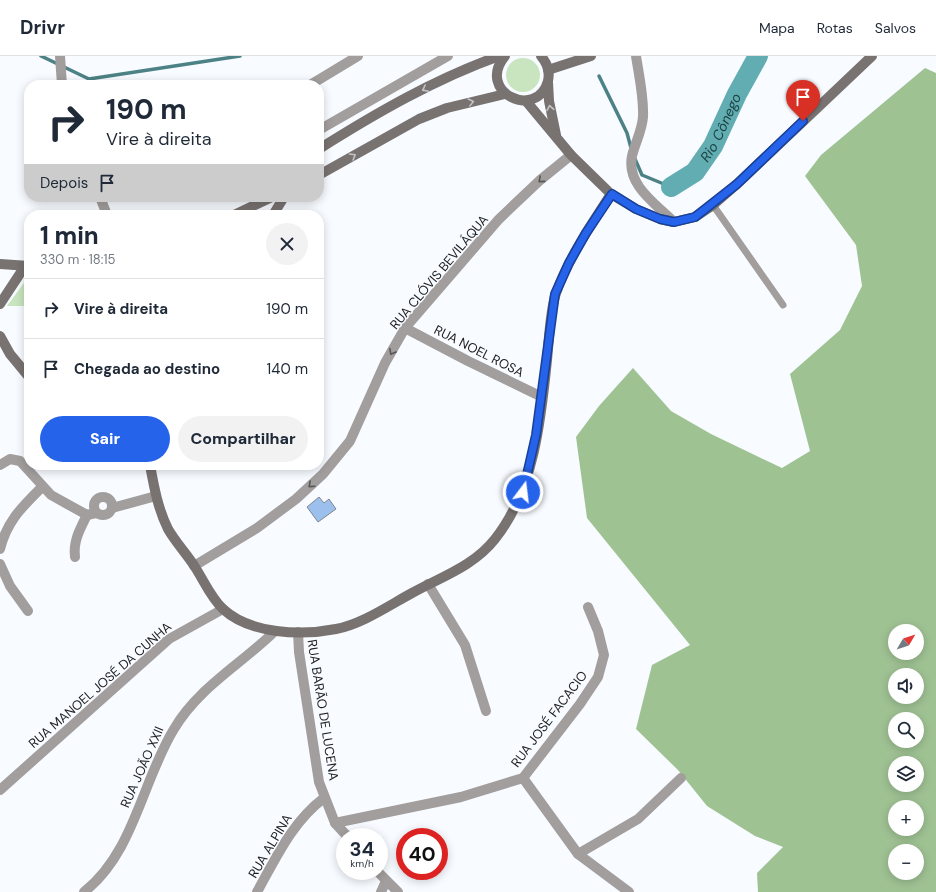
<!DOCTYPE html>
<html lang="pt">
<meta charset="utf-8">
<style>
body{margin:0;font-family:"DM Sans",sans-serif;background:#f2f2f3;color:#1f2937;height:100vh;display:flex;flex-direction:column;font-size:15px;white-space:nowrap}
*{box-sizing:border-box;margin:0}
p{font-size:13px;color:#747a83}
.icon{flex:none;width:22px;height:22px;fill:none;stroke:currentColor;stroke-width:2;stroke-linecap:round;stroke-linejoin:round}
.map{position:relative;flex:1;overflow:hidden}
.details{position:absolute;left:24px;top:154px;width:300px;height:260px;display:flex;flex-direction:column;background:#fff;border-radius:16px;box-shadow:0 2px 10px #0003}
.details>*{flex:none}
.hud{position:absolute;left:24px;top:24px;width:300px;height:122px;border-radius:16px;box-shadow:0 2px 10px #0003;background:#fff;color:#1f2937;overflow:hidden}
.needle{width:26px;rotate:51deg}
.fabs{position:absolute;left:888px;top:568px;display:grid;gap:8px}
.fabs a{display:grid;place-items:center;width:36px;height:36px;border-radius:50%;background:#fff;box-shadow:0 2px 10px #0003;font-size:20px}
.speed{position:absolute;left:336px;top:772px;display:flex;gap:8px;font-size:20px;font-weight:700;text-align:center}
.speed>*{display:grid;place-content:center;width:52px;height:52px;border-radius:50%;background:#fff;box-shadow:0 2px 10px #0003;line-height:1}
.speed small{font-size:10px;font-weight:400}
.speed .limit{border:6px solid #d22;background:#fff;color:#111}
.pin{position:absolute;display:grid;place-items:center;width:34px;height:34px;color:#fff;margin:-41px -17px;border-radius:50% 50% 50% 0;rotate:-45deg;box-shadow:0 0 4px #0007}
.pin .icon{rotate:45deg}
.me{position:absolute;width:44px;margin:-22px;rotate:15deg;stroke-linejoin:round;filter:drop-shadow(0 0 3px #0008)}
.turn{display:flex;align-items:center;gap:14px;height:84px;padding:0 16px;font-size:18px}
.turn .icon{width:52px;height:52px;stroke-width:2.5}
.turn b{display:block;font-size:28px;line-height:34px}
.then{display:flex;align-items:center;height:38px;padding:0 16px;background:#0003;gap:8px;font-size:15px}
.round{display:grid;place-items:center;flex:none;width:42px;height:42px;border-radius:21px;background:#f2f2f3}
.head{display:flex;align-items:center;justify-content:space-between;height:68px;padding:0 16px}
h1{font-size:24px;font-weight:800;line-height:30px}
.action{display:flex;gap:8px;margin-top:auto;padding:8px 16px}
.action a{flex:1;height:46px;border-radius:24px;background:#2563eb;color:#fff;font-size:16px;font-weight:800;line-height:46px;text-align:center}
.action a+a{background:#f2f2f3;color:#1f2937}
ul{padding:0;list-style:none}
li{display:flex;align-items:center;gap:12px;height:60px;padding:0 16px;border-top:1px solid #e0e1e3}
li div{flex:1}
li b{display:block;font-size:15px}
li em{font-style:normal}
header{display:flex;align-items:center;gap:24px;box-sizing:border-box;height:56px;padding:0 20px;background:#fff;border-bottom:1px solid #e0e1e3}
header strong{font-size:19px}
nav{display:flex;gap:22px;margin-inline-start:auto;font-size:14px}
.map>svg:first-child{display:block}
</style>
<header>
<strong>Drivr</strong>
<nav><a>Mapa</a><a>Rotas</a><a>Salvos</a></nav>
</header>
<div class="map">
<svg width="936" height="836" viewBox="0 0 936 836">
<rect width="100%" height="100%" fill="#f8fbff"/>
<g fill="#c8e5bf">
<circle cx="523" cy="19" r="17"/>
<polygon points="29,220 29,250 7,250"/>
</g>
<path fill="#9fc293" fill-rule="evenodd" d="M 925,12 L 936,17 L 936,836 L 758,836 L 757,817 L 783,791 L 755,780 L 707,750 L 678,714 L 636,673 L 652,609 L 690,589 L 587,462 L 576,381 L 599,350 L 633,312 L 671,355 L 711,378 L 782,412 L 810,395 L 790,318 L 840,274 L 862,230 L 856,189 L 805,120 L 821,99 ZM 895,575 L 917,575 L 917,597 L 895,597 ZM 895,619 L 917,619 L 917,641 L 895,641 ZM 895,663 L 917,663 L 917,685 L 895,685 ZM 895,707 L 917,707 L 917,729 L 895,729 ZM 895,751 L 917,751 L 917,773 L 895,773 ZM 895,795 L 917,795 L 917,817 L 895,817 Z"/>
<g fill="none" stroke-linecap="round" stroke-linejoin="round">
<g stroke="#4c8285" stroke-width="3.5">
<polyline points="41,0 89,23 240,0"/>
<polyline points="599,20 627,77 631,92"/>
<polyline points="635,103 642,119 671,131"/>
</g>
<path stroke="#61adb1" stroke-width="20" id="s1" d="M 671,131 L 695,116 L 713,90 L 737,38 L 758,0"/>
</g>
<polygon fill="#9cc0ee" stroke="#83878d" points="319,441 324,447 329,443 336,453 318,466 307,451"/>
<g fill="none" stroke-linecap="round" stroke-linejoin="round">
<polyline stroke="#a29e9d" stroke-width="7" points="713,149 783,249"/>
<g stroke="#a29e9d" stroke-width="10">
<polyline points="60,0 62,29"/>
<path d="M 636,0 C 639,20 644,41 643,61 C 642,75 635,87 632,100 C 626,129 656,148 674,166"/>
<polyline points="310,29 358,0"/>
<polyline points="319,74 448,0"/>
<polyline points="100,141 107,159"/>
<polyline points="405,272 468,305 542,341"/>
<polyline points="0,409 10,403 20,405 51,439 87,459 96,457"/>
<circle cx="103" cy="450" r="9"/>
<polyline points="112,452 156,440"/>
<path d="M 0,493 C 7,465 22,451 42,431"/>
<path d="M 75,501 C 73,485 80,473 87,459"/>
<polyline points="0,508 10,530 28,555"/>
<polyline points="194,510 257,472 296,443 323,418 350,385 385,307 405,272 499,163 539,125 571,99"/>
<polyline points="428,528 465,589 486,655"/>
<polyline points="298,576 299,596 319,726 335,767 348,781"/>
<polyline points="523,722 578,798 629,836"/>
<polyline points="0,734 169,583 223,553"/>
<polyline points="335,767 461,741 523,722 580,648 598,621 604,599 598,575 588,551"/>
<polyline points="578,798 638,763 681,722"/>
<polyline points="377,815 398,836"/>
<path d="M 84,836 C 134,797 142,725 174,673 C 198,632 240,609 274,576"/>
<path d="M 257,836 C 276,802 292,766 324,742"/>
<polyline points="381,836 386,825"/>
</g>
<g stroke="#787271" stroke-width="10">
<path d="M 505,0 C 475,36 537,65 548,25 C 550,16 547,7 541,0"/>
<polyline points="548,14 591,0"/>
<polyline points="548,26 549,45 556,79"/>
<polyline points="526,45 571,99 611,138 636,153 660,163 674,166 695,161 713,149 737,128 872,0"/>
<path d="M 319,93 C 376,57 435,23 499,0"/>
<polyline points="319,119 419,63 447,52 505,38"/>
<polyline points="234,159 272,141"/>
<polyline points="273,159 284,141"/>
<polyline points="0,208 29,210"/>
<polyline points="0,248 25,210"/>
<polyline points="0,280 10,298 29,321"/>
<path d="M 150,409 C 154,431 158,453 168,473 C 176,487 187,498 195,511 C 204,525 211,542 223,553 C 250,578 301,580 336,573 C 362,568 388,550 412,537 C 441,521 474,510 495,483 C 534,434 541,364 547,304 C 549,284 550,254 556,237 C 569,201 591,169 611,138"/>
</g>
</g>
<defs><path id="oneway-chevron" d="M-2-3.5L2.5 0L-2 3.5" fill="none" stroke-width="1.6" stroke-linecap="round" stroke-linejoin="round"/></defs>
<g stroke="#c5c4c6">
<use href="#oneway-chevron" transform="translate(425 33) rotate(153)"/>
<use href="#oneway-chevron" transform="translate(471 46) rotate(-14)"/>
<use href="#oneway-chevron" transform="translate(550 52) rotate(-100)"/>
<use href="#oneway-chevron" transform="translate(353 100) rotate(-31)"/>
</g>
<g stroke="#585758">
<use href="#oneway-chevron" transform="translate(541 124) rotate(139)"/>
<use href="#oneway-chevron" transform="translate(392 296) rotate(119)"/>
<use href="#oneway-chevron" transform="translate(311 429) rotate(138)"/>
</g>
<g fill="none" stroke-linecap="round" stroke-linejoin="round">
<defs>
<polyline id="route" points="523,436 536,379 555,238 569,207 586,177 612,138 636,153 660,163 674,166 695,161 737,128 803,65"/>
</defs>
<use href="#route" stroke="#184099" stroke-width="10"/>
<use href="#route" stroke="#2563eb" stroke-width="7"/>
</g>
<g text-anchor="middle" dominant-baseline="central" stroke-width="3" stroke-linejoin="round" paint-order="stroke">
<g font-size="13" fill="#1b1d1f" stroke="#f8fbff">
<text transform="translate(439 216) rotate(-50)">RUA CLÓVIS BEVILÁQUA</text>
<text transform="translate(479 295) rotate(27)">RUA NOEL ROSA</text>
<text transform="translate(100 629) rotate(-41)">RUA MANOEL JOSÉ DA CUNHA</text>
<text transform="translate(323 654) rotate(81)">RUA BARÃO DE LUCENA</text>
<text transform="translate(549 663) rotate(-53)">RUA JOSÉ FACACIO</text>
<text transform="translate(142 711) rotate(-66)">RUA JOÃO XXII</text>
<text transform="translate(270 790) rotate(-59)">RUA ALPINA</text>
</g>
<g font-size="14" font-style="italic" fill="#1c4143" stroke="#f8fbff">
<text stroke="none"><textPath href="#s1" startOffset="80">Rio Cônego</textPath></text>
</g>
</g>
</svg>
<div class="fabs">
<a><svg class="needle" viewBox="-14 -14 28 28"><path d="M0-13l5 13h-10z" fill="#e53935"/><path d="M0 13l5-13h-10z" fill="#747a83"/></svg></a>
<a><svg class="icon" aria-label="sound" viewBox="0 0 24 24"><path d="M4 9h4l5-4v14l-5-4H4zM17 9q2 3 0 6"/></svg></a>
<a><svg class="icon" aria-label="search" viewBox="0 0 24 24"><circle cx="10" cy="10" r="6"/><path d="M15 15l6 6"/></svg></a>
<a><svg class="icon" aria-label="layers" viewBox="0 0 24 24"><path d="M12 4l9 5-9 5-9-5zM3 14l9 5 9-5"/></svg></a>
<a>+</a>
<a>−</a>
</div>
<div class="speed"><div>34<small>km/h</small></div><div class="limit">40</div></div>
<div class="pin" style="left:803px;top:65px;background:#d93025"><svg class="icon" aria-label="arrive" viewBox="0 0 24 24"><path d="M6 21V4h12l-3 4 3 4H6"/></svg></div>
<svg class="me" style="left:523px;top:436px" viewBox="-20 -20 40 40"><circle r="17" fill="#2563eb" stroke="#fff" stroke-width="3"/><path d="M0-11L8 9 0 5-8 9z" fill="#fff"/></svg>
<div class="hud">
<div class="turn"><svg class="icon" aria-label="right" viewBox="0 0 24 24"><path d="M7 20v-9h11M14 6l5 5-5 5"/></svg><div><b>190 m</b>Vire à direita</div></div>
<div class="then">Depois<svg class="icon" aria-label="arrive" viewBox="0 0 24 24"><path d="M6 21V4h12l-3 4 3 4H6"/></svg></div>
</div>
<section class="details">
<div class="head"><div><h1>1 min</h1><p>330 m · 18:15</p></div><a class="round"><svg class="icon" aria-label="close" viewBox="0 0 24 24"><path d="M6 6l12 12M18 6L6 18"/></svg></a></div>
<ul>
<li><svg class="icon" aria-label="right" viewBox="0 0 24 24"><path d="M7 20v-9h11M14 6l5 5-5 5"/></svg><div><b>Vire à direita</b></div><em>190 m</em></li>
<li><svg class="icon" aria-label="arrive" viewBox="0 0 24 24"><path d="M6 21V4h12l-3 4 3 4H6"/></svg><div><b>Chegada ao destino</b></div><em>140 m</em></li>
</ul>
<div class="action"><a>Sair</a><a>Compartilhar</a></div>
</section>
</div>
